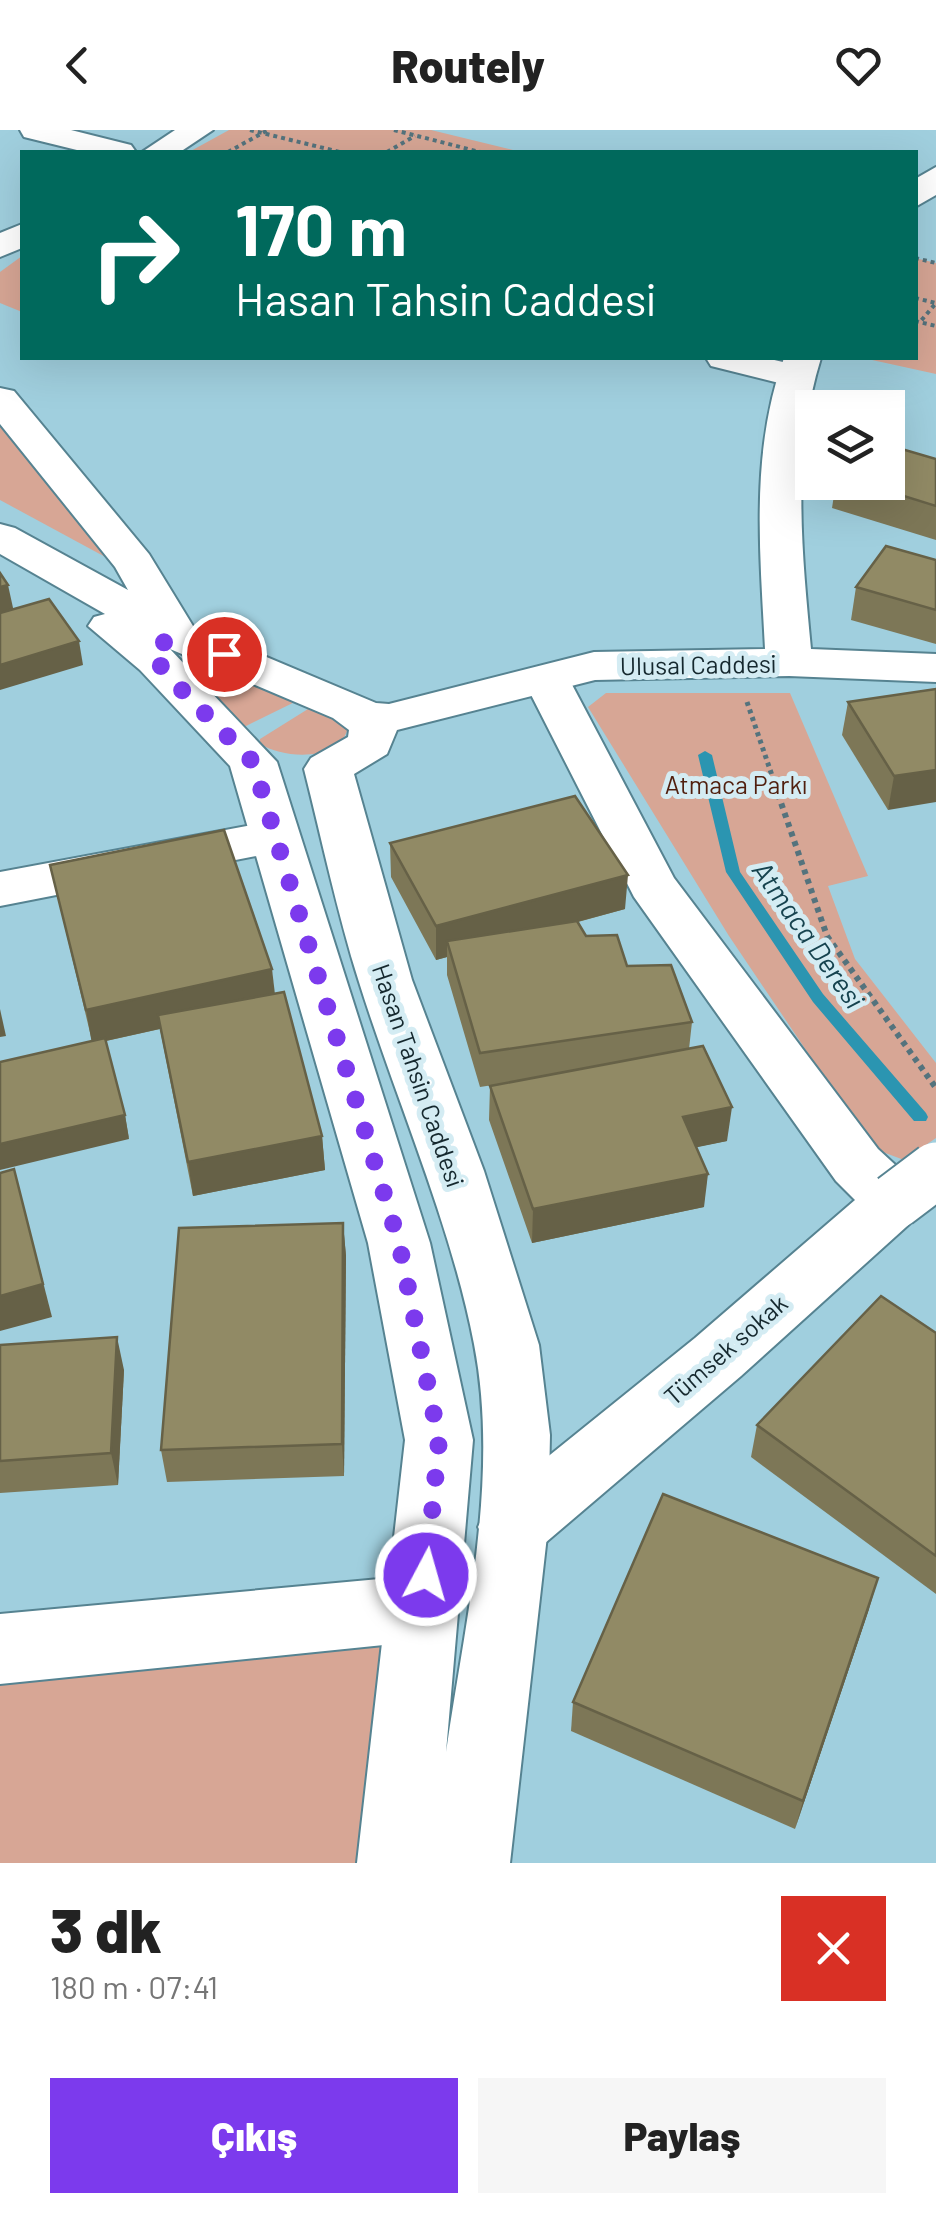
<!DOCTYPE html>
<html lang="tr">
<meta charset="utf-8">
<style>
body{margin:0;font-family:Barlow,sans-serif;background:#f6f6f6;color:#222;height:100vh;display:flex;flex-direction:column;font-size:38px;white-space:nowrap}
*{box-sizing:border-box;margin:0}
p{font-size:32px;color:#767676}
.icon{flex:none;width:55px;height:55px;fill:none;stroke:currentColor;stroke-width:2;stroke-linecap:round;stroke-linejoin:round}
.map{position:relative;height:1733px;overflow:hidden}
.sheet{display:flex;flex-direction:column;background:#fff;flex:1}
.sheet>*{flex:none}
.guide{position:absolute;left:20px;top:20px;width:898px;height:210px;border-radius:0px;box-shadow:0 10px 40px #0002;background:#00695c;color:#fff;overflow:hidden}
.buttons{position:absolute;left:795px;top:260px;display:grid;gap:20px}
.buttons a{display:grid;place-items:center;width:110px;height:110px;border-radius:0px;background:#fff;box-shadow:0 10px 40px #0002;font-size:50px}
.pin{position:absolute;display:grid;place-items:center;width:85px;height:85px;color:#fff;margin:-42px;border:5px solid #fff;border-radius:50%;box-shadow:0 2px 10px #0007}
.me{position:absolute;width:110px;margin:-55px;rotate:6deg;stroke-linejoin:round;filter:drop-shadow(0 0 8px #0008)}
.turn{display:flex;align-items:center;gap:35px;height:210px;padding:0 50px;font-size:45px}
.turn .icon{width:130px;height:130px;stroke-width:2.5}
.turn b{display:block;font-size:70px;line-height:85px}
.round{display:grid;place-items:center;flex:none;width:105px;height:105px;border-radius:0px;background:#f6f6f6}
.overview{display:flex;align-items:center;justify-content:space-between;height:170px;padding:0 50px}
h1{font-size:60px;font-weight:800;line-height:75px}
.cta{display:flex;gap:20px;margin-top:auto;padding:20px 50px}
.cta a{flex:1;height:115px;border-radius:0px;background:#7c3aed;color:#fff;font-size:40px;font-weight:800;line-height:115px;text-align:center}
.cta a+a{background:#f6f6f6;color:#222}
header{display:flex;justify-content:space-between;align-items:center;height:130px;padding:0 50px;background:#fff;font-size:45px;font-weight:800}
.map>svg:first-child{display:block}
</style>
<header><svg class="icon" aria-label="back" viewBox="0 0 24 24"><path d="M15 5l-7 7 7 7"/></svg>Routely<svg class="icon" aria-label="heart" viewBox="0 0 24 24"><path d="M12 20l-8-8c-3-5 5-10 8-4 3-6 11-1 8 4z"/></svg></header>
<div class="map">
<svg width="936" height="1733" viewBox="0 0 936 1733">
<rect width="100%" height="100%" fill="#a0cfde"/>
<g fill="#d7a695">
<polygon points="229,0 431,0 521,22 189,22"/>
<polygon points="22,126 22,182 0,173 0,142"/>
<polygon points="915,128 936,133 936,244 863,228 915,228"/>
<polygon points="0,294 109,429 0,370"/>
<polygon points="182,523 305,567 244,597 183,537"/>
<polygon points="606,563 790,563 868,746 828,756 855,829 936,933 936,1008 904,1030 872,1018 729,806 588,577"/>
<path d="M 316,574 L 349,590 C 348,631 288,631 260,614 L 260,609 Z"/>
<polygon points="423,1478 381,1733 0,1733 0,1519"/>
</g>
<g fill="none" stroke-linecap="round" stroke-linejoin="round">
<polygon fill="#2b95b1" fill-rule="evenodd" points="705,621 712,625 740,742 823,864 926,983 928,987 926,991 914,991 813,872 726,742 698,625"/>
<defs>
<g id="street">
<polygon points="20,0 71,0 131,15 136,22 85,22 24,7"/>
<polygon points="706,228 766,228 808,238 814,246 808,254 795,257 711,236"/>
<polygon points="546,535 562,539 569,549 674,748 878,1019 916,1054 925,1071 916,1088 741,1246 538,1419 513,1428 488,1419 478,1397 488,1375 695,1208 855,1070 836,1051 634,767 523,549 530,539"/>
<polygon points="274,691 292,695 299,707 292,719 0,776 0,742"/>
<polygon points="423,1445 449,1454 459,1478 449,1502 423,1511 0,1554 0,1484"/>
</g>
<g id="secondary">
<polygon points="175,0 213,0 180,22 142,22"/>
<polygon points="936,37 936,65 915,77 915,49"/>
<polygon points="22,94 22,118 0,127 0,103"/>
<path d="M 784,228 L 821,228 C 791,324 802,421 811,519 L 936,524 L 936,552 L 789,546 L 595,550 L 397,600 L 387,624 L 354,644 L 412,850 L 484,1041 L 539,1215 L 550,1305 L 548,1397 L 510,1733 L 357,1733 L 405,1310 L 368,1113 L 230,636 L 140,540 L 88,496 L 94,487 L 105,484 L 0,424 L 0,394 L 15,398 L 128,460 L 115,437 L 0,294 L 0,258 L 14,261 L 149,424 L 193,496 L 376,573 L 389,574 L 594,522 L 765,519 C 760,421 750,321 784,228 ZM 170,519 L 333,588 L 349,600 L 348,607 L 311,628 L 304,639 C 322,710 337,783 359,852 C 396,970 451,1094 474,1214 C 500,1347 465,1491 446,1622 L 473,1310 L 430,1113 L 277,632 Z"/>
</g>
</defs>
<use href="#street" stroke="#568391" stroke-width="4"/>
<use href="#secondary" stroke="#568391" stroke-width="4"/>
<g stroke="#54737d" stroke-width="4" stroke-dasharray="4 4" stroke-linecap="butt">
<polyline points="250,0 340,22"/>
<polyline points="394,0 480,22"/>
<polyline points="228,22 268,0"/>
<polyline points="387,22 415,6"/>
<polyline points="915,128 936,133"/>
<polyline points="915,168 936,173 920,192"/>
<polyline points="915,191 936,196"/>
</g>
<polyline stroke="#54737d" stroke-width="5" stroke-dasharray="4 4" stroke-linecap="butt" points="747,572 779,666"/>
<polyline stroke="#54737d" stroke-width="6" stroke-dasharray="5 5" stroke-linecap="butt" points="778,664 827,806 936,958"/>
<use href="#street" fill="#fff" fill-rule="evenodd"/>
<use href="#secondary" fill="#fff" fill-rule="evenodd"/>
<defs>
<polyline id="street-bridge" points="895,1071 936,1040"/>
</defs>
<use href="#street-bridge" stroke="#568391" stroke-width="59" stroke-linecap="butt"/>
<use href="#street-bridge" stroke="#fff" stroke-width="55"/>
</g>
<g fill="#7d7757">
<polygon points="936,329 936,410 832,378 836,352 888,352"/>
<polygon points="936,430 936,514 851,490 856,457"/>
<polygon points="936,559 888,680 842,605 848,572"/>
<polygon points="390,713 625,779 578,792 586,806 627,836 692,892 689,919 727,1011 696,1017 704,1077 532,1113 489,990 490,956 506,953 480,957 447,845 447,827 436,830 391,747"/>
<polygon points="50,735 275,864 322,1006 325,1040 193,1066 160,899 106,911 125,985 129,1009 92,911"/>
<polygon points="343,1093 346,1126 344,1346 167,1352 161,1320"/>
<polygon points="936,1203 936,1464 751,1327 757,1295"/>
<polygon points="0,1215 124,1240 118,1355 0,1363"/>
<polygon points="869,1479 795,1699 571,1601 573,1572"/>
</g>
<g fill="#666147">
<polygon points="8,455 15,487 0,492 0,457"/>
<polygon points="79,511 83,535 0,560 0,535"/>
<polygon points="936,640 936,672 888,680 894,646"/>
<polygon points="628,745 625,779 451,826 447,811 447,827 436,830 436,796"/>
<polygon points="272,839 276,873 92,914 86,880"/>
<polygon points="0,879 6,906 0,907"/>
<polygon points="732,977 727,1011 679,1021 683,987"/>
<polygon points="125,985 129,1009 0,1040 0,1014"/>
<polygon points="322,1006 325,1040 193,1066 188,1032"/>
<polygon points="14,1039 52,1187 0,1201 0,1166"/>
<polygon points="708,1044 704,1077 532,1113 533,1079"/>
<polygon points="343,1093 346,1126 344,1346 342,1314"/>
<polygon points="117,1207 124,1240 118,1355 111,1323"/>
<polygon points="878,1448 869,1479 795,1699 803,1671"/>
</g>
<g fill="#918a65" stroke="#666147" stroke-width="2.5">
<polygon points="888,315 936,329 936,376 859,352 888,352"/>
<polygon points="886,416 936,430 936,480 856,457"/>
<polygon points="0,443 8,455 0,457"/>
<polygon points="49,469 79,511 0,535 0,483"/>
<polygon points="936,559 936,640 894,646 848,572"/>
<polygon points="575,666 628,745 436,796 390,713"/>
<polygon points="224,700 272,839 86,880 50,735"/>
<polygon points="577,791 586,806 617,805 627,836 671,835 692,892 480,923 447,811"/>
<polygon points="284,862 322,1006 188,1032 158,885"/>
<polygon points="105,908 125,985 0,1014 0,932"/>
<polygon points="703,916 732,977 683,987 708,1044 533,1079 490,956"/>
<polygon points="14,1039 43,1154 0,1166 0,1043"/>
<polygon points="343,1093 342,1314 161,1320 179,1098"/>
<polygon points="881,1166 936,1203 936,1426 757,1295"/>
<polygon points="117,1207 111,1323 0,1331 0,1215"/>
<polygon points="663,1364 878,1448 803,1671 573,1572"/>
</g>
<g fill="none" stroke-linecap="round" stroke-linejoin="round">
<polyline stroke="#7c3aed" stroke-width="18" stroke-dasharray="0 32.4" points="224,524 176,506 153,518 156,530 174,552 253,632 399,1113 439,1310 426,1445"/>
</g>
<g text-anchor="middle" dominant-baseline="central" stroke-width="10" stroke-linejoin="round" paint-order="stroke">
<g font-size="25" fill="#15282e" stroke="#d4ecf3">
<text transform="translate(698 534) rotate(-1)">Ulusal Caddesi</text>
<text transform="translate(419 945) rotate(71)">Hasan Tahsin Caddesi</text>
<text transform="translate(725 1219) rotate(-41)">Tümsek sokak</text>
</g>
<g font-size="25" fill="#501f0e" stroke="#d4ecf3">
<text x="736" y="654">Atmaca Parkı</text>
</g>
<g font-size="28" font-style="italic" fill="#16434f" stroke="#d4ecf3">
<text transform="translate(809 804) rotate(55)">Atmaca Deresi</text>
</g>
</g>
</svg>
<div class="buttons">
<a><svg class="icon" aria-label="layers" viewBox="0 0 24 24"><path d="M12 4l9 5-9 5-9-5zM3 14l9 5 9-5"/></svg></a>
</div>
<div class="pin" style="left:224px;top:524px;background:#d93025"><svg class="icon" aria-label="arrive" viewBox="0 0 24 24"><path d="M6 21V4h12l-3 4 3 4H6"/></svg></div>
<svg class="me" style="left:426px;top:1445px" viewBox="-20 -20 40 40"><circle r="17" fill="#7c3aed" stroke="#fff" stroke-width="3"/><path d="M0-11L8 9 0 5-8 9z" fill="#fff"/></svg>
<div class="guide">
<div class="turn"><svg class="icon" aria-label="right" viewBox="0 0 24 24"><path d="M7 20v-9h11M14 6l5 5-5 5"/></svg><div><b>170 m</b>Hasan Tahsin Caddesi</div></div>
</div>
</div>
<section class="sheet">
<div class="overview"><div><h1>3 dk</h1><p>180 m · 07:41</p></div><a class="round" style="background:#d93025;color:#fff"><svg class="icon" aria-label="close" viewBox="0 0 24 24"><path d="M6 6l12 12M18 6L6 18"/></svg></a></div>
<div class="cta"><a>Çıkış</a><a>Paylaş</a></div>
</section>
